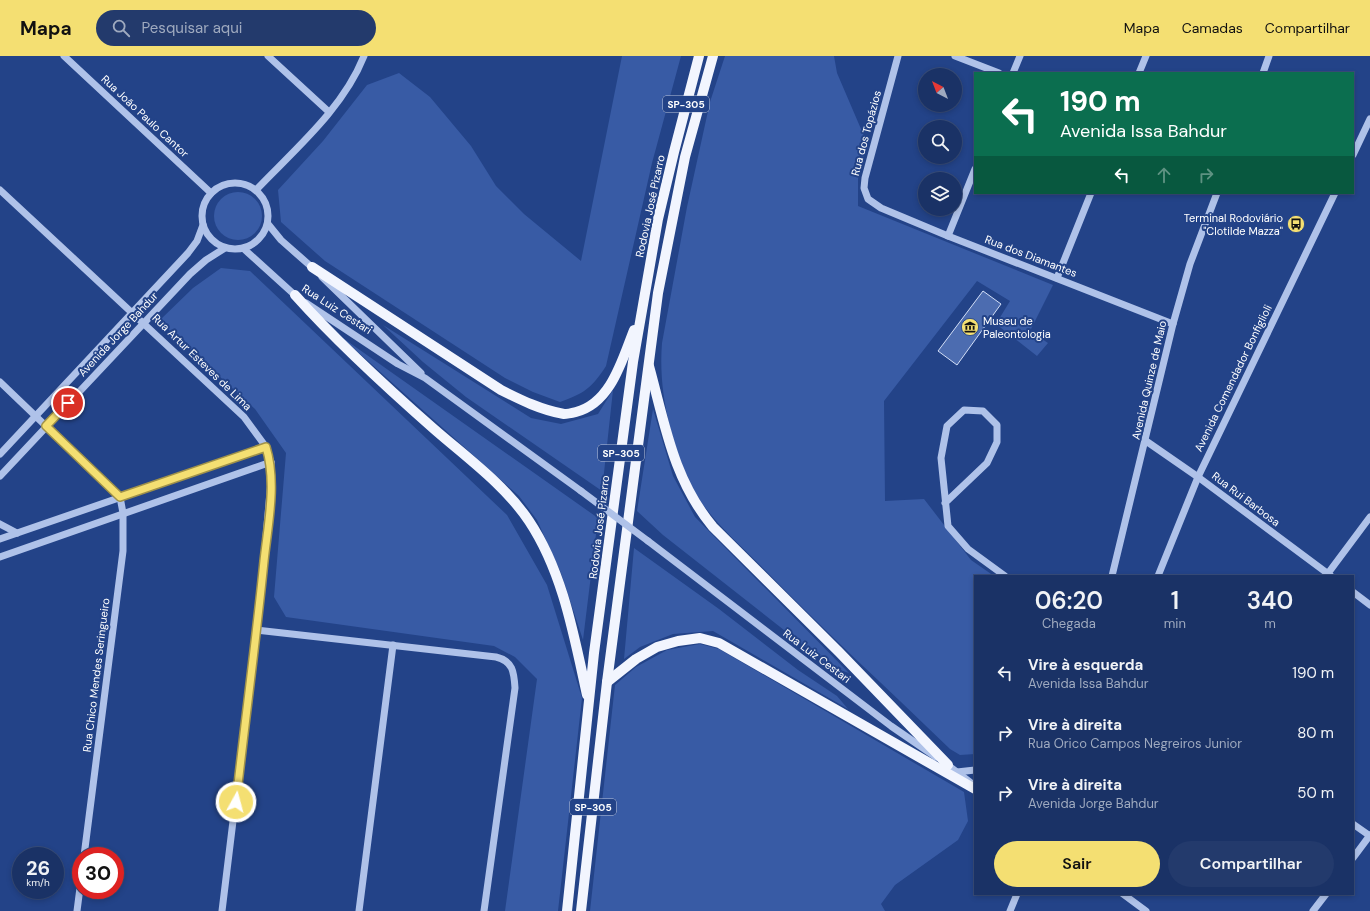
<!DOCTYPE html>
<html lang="pt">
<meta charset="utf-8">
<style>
body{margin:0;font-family:"DM Sans",sans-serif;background:#233a6c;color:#f1f3f6;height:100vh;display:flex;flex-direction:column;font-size:15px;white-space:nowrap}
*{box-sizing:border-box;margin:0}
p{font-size:13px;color:#9faabf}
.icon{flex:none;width:22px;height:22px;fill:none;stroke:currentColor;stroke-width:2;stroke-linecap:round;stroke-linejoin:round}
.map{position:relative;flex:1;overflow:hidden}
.drawer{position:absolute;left:974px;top:519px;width:380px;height:320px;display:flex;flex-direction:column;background:#1a3266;border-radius:0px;box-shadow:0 2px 6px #0003,0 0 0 1px #384d7a}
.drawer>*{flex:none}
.guide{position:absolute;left:974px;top:16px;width:380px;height:122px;border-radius:0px;box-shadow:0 2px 6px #0003,0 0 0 1px #384d7a;background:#0b6e4f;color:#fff;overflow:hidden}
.needle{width:26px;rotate:318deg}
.controls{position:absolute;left:918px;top:12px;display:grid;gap:8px}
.controls a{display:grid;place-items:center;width:44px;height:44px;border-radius:50%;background:#1a3266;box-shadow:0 2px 6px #0003,0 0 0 1px #384d7a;font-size:20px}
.speed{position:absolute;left:12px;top:791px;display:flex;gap:8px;font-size:20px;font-weight:700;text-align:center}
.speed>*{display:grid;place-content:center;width:52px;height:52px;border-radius:50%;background:#1a3266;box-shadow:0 2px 6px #0003,0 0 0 1px #384d7a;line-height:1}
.speed small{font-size:10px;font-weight:400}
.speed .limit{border:6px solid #d22;background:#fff;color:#111}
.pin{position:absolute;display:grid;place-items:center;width:34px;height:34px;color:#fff;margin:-17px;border:2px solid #fff;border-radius:50%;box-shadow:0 1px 4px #0007}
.me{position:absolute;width:44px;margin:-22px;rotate:7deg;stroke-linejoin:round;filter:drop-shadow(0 0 3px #0008)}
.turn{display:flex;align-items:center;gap:14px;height:84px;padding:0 20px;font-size:18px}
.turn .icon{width:52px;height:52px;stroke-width:2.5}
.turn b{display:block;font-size:28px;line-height:34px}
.lanes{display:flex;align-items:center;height:38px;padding:0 20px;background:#0003;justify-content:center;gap:20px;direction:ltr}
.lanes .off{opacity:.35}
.eta{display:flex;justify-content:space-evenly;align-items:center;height:68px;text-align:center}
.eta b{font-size:24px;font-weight:600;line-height:28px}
.cta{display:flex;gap:8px;margin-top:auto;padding:8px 20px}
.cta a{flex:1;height:46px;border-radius:24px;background:#f4df72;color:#111;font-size:16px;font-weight:600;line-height:46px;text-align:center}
.cta a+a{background:#233a6c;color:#f1f3f6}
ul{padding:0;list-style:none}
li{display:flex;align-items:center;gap:12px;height:60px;padding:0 20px}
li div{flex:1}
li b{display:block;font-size:15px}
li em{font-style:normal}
header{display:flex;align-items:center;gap:24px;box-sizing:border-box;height:56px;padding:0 20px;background:#f4df72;color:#111}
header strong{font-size:19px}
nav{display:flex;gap:22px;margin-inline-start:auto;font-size:14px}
.search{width:280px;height:36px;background:#233a6c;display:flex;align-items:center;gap:10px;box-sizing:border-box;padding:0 14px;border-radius:22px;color:#9faabf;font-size:15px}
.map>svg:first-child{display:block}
</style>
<header>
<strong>Mapa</strong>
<div class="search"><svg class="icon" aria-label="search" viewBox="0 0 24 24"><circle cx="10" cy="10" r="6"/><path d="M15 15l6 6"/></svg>Pesquisar aqui</div>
<nav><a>Mapa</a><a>Camadas</a><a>Compartilhar</a></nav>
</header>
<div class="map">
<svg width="1370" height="855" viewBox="0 0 1370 855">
<rect width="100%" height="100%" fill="#234388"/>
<g fill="#385ba5">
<path d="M 622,0 L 681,0 L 652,107 L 606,310 C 592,332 583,338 560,346 L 533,336 L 505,322 L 325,205 L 281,166 L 278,134 L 323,85 L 367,29 L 399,17 L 430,41 L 471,90 L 496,130 L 524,158 L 581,205 Z"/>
<path d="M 725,0 L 834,0 L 837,17 L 867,87 L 858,123 L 858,150 L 1053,229 L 1030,275 L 1048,287 L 1037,300 L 996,268 L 1010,245 L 977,225 L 884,345 L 885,445 L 924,443 L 971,504 L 994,520 L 975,520 L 975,698 L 960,699 L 950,693 C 886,631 821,572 759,508 C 736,485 707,460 692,431 C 671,387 658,336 662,287 L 687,151 L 710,46 Z"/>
<circle cx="238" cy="160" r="24"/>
<polygon points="221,212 250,215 507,459 547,529 582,642 558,855 505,855 537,623 515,601 494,590 286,561 274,541 286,397 255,353 159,265 193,232"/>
<polygon points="383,269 531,362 561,368 598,358 613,334 602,435 466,341 423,306"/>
<polygon points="340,280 598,462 583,584 561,517 537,464 519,440"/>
<polygon points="653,353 673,420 695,461 849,617 831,611 663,479 637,455"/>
<polygon points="634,492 719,553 798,614 837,640 848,653 713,575 673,578 640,591 624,603"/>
<polygon points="700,588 719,593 964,736 968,765 958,784 895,829 881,848 885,855 590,855 615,629 636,611 667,594"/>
</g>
<polygon fill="#4c6cb0" stroke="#d3dff7" points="983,235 1001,248 957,309 938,295"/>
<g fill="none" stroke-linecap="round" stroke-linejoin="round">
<g stroke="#afc2e9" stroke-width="7">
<polyline points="64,0 211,137"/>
<polyline points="268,0 329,56"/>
<polyline points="898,0 865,122 864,132 868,143 881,152 948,180 1173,268"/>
<polyline points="955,0 999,17"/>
<polyline points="1013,17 1020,0"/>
<polyline points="1139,17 1146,0"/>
<polyline points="1263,17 1269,0"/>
<polyline points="1353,99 1370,63"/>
<circle cx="235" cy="160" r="33"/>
<polyline points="0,134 244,361 266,391 271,406 271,425 261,536 222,855"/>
<path d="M 256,134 C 295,93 343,53 364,0"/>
<polyline points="268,168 281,184 315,214"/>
<polyline points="948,180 975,113"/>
<polyline points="244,193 297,241"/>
<polyline points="322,221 421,317"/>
<polyline points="1057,222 1091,137"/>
<polyline points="306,247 398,308 425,322 581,435"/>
<polyline points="0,326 120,441 123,457 123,495 84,800"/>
<polyline points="1146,385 1198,421 1331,520"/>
<polyline points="0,398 188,197 197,185 203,169"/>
<polyline points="0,420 190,218 206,204 225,192"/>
<polyline points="945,447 987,407 997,386 997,369 983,355 964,354 947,370 941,402 948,470 968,493 1005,520"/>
<polyline points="0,468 17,477"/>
<polyline points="0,483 266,391"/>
<polyline points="648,485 891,670 936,701"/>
<polyline points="0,501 271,406"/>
<polyline points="1112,520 1173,268 1190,208 1217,137"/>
<polyline points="1158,520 1198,421 1335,137"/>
<polyline points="1326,520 1370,461"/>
<polyline points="1353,536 1370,549"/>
<path d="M 256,574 L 496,601 C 513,605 514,616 515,632 L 484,855"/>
<polyline points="945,707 970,726"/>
<polyline points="957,716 975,714"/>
<polyline points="1353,768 1370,780"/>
<polyline points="1353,802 1370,779"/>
<polyline points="1123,838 1146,855"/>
<polyline points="77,855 81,824"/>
<polyline points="359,855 393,589"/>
<polyline points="1010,855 1017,838"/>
<polyline points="1313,855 1326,838"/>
</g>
<g stroke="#f2f5fe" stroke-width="10">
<path d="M 312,211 L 501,334 C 521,344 541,354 564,358 C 568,358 572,357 576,356 C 611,347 622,304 634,274"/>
<path d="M 295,239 C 338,287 385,330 434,373 C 466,401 505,429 529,465 C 563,516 574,580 587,639"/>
<path d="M 649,310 C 665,368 673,423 713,471 L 839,596 L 948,709"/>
<polyline points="607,626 636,603 657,591 678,585 700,582 719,587 975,733"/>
<polyline points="567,855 594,597 633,306 658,163 674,96 699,0"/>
<polyline points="581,855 607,626 658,237 685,101 713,0"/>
</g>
<polyline stroke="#afc2e9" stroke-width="7" points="581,435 648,485"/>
</g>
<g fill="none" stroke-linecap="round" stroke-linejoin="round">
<defs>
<path id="route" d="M 68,347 L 46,370 L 120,441 L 266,391 C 277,427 268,468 264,505 C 256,585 245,665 236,746"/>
</defs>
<use href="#route" stroke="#9f914a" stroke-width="10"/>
<use href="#route" stroke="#f4df72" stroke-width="7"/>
</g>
<defs>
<symbol id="bus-disc" viewBox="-11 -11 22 22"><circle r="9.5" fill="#f4df72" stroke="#234388"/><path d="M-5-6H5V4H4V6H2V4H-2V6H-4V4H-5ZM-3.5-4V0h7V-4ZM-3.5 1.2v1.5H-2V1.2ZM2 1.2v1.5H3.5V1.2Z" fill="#111"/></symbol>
<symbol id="museum-disc" viewBox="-11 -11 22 22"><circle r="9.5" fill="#f4df72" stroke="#234388"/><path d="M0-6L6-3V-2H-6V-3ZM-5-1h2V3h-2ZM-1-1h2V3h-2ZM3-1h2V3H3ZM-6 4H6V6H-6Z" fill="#111"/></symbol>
</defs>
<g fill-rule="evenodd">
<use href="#bus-disc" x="1286" y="158" width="20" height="20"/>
<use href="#museum-disc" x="960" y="261" width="20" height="20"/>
</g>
<g text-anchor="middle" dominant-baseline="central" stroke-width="4" stroke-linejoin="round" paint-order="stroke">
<g fill="#234388" stroke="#bdc7db" stroke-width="1">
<rect x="663" y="40" width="46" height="16" rx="3"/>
<rect x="598" y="389" width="46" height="16" rx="3"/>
<rect x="570" y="743" width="46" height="16" rx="3"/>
</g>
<g font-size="10" font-weight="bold" fill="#fff">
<text x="686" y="48">SP-305</text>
<text x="621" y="397">SP-305</text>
<text x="593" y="751">SP-305</text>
</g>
<g font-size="11" fill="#fff" stroke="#234388">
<text transform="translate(145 60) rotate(43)">Rua João Paulo Cantor</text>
<text transform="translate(866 77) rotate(-75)">Rua dos Topázios</text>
<text transform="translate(650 150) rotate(-78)">Rodovia José Pizarro</text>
<text transform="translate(1031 200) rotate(21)">Rua dos Diamantes</text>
<text transform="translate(337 253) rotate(33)">Rua Luiz Cestari</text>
<text transform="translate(118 278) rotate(-47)">Avenida Jorge Bahdur</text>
<text transform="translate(202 306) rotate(44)">Rua Artur Esteves de Lima</text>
<text transform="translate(1233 322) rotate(-64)">Avenida Comendador Bonfiglioli</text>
<text transform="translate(1149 324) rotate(-77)">Avenida Quinze de Maio</text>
<text transform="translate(1246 443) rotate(37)">Rua Rui Barbosa</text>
<text transform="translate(599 471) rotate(-83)">Rodovia José Pizarro</text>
<text transform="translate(817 600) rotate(37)">Rua Luiz Cestari</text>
<text transform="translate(96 619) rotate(-83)">Rua Chico Mendes Seringueiro</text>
</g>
<g font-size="11" fill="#fff" stroke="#234388" text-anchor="end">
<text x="1283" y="162">Terminal Rodoviário<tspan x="1283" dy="13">"Clotilde Mazza"</tspan></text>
<text x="983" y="265" text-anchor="start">Museu de<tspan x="983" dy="13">Paleontologia</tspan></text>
</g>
</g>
</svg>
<div class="controls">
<a><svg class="needle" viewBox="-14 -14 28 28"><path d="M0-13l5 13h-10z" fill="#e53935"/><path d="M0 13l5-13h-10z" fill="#9faabf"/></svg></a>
<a><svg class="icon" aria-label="search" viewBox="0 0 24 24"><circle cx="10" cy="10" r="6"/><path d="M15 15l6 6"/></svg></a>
<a><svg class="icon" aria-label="layers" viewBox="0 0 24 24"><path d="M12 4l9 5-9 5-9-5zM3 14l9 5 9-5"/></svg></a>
</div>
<div class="speed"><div>26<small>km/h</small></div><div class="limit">30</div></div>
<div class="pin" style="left:68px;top:347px;background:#d93025"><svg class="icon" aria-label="arrive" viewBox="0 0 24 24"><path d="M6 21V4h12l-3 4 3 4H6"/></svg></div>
<svg class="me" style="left:236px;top:746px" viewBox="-20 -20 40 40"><circle r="17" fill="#f4df72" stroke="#fff" stroke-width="3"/><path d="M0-11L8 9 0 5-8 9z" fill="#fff"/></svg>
<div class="guide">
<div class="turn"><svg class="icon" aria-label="left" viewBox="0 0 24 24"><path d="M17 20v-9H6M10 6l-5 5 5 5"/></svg><div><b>190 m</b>Avenida Issa Bahdur</div></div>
<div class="lanes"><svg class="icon" aria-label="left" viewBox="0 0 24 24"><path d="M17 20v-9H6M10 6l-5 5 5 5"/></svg><svg class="icon off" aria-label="ahead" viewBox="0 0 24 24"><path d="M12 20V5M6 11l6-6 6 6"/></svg><svg class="icon off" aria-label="right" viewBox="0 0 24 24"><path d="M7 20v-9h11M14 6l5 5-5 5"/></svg></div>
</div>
<section class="drawer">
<div class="eta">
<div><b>06:20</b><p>Chegada</p></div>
<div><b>1</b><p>min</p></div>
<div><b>340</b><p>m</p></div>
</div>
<ul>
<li><svg class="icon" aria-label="left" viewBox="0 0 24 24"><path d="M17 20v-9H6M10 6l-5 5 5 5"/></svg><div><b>Vire à esquerda</b><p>Avenida Issa Bahdur</p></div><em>190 m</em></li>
<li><svg class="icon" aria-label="right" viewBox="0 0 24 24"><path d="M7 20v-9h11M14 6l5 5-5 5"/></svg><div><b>Vire à direita</b><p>Rua Orico Campos Negreiros Junior</p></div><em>80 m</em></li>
<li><svg class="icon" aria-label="right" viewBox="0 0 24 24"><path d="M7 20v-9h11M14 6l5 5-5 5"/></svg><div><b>Vire à direita</b><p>Avenida Jorge Bahdur</p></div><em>50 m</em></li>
</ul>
<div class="cta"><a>Sair</a><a>Compartilhar</a></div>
</section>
</div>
